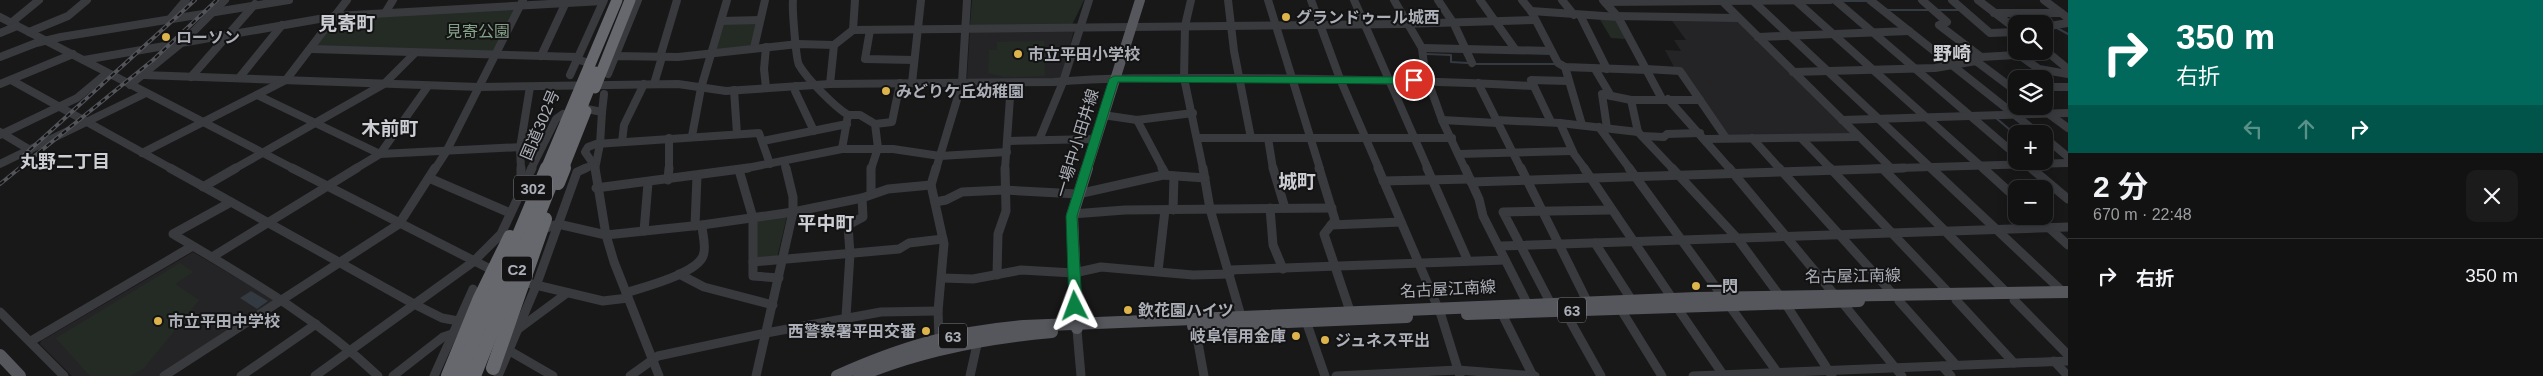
<!DOCTYPE html>
<html lang="ja">
<meta charset="utf-8">
<style>
body{margin:0;font-family:Helvetica,"Noto Sans JP",sans-serif;background:#1b1b1c;color:#f1f3f6;height:100vh;display:flex;flex-direction:column;font-size:19px;white-space:nowrap}
*{box-sizing:border-box;margin:0}
p{font-size:16px;color:#9c9ea0}
.icon{flex:none;width:28px;height:28px;fill:none;stroke:currentColor;stroke-width:2;stroke-linecap:round;stroke-linejoin:round}
.map{position:relative;flex:1;overflow:hidden}
.drawer{display:flex;flex-direction:column;background:#121213;width:475px}
.drawer>*{flex:none}
.top-card{background:#00695c;color:#fff;overflow:hidden}
.tools{position:absolute;left:2008px;top:15px;display:grid;gap:10px}
.tools a{display:grid;place-items:center;width:45px;height:45px;border-radius:10px;background:#121213;box-shadow:0 2px 12px #0003,0 0 0 1px #313233;font-size:25px}
.pin{position:absolute;display:grid;place-items:center;width:42px;height:42px;color:#fff;margin:-21px;border:2px solid #fff;border-radius:50%;box-shadow:0 1px 5px #0007}
.me{position:absolute;width:55px;margin:-28px;rotate:357deg;stroke-linejoin:round;filter:drop-shadow(0 0 4px #0008)}
.turn{display:flex;align-items:center;gap:18px;height:105px;padding:0 25px;font-size:22px}
.turn .icon{width:65px;height:65px;stroke-width:2.5}
.turn b{display:block;font-size:35px;line-height:42px}
.lanes{display:flex;align-items:center;height:48px;padding:0 25px;background:#0003;justify-content:center;gap:25px;direction:ltr}
.lanes .off{opacity:.35}
.round{display:grid;place-items:center;flex:none;width:52px;height:52px;border-radius:10px;background:#1b1b1c}
.summary{display:flex;align-items:center;justify-content:space-between;height:85px;padding:0 25px}
h1{font-size:30px;font-weight:700;line-height:38px}
ul{padding:0;list-style:none}
li{display:flex;align-items:center;gap:15px;height:75px;padding:0 25px;border-top:1px solid #313233}
li div{flex:1}
li b{display:block;font-size:19px}
li em{font-style:normal}
main{display:flex;flex:1;min-height:0}
.map>svg:first-child{display:block}
</style>
<main>
<div class="map">
<svg width="2068" height="376" viewBox="0 0 2068 376">
<rect width="100%" height="100%" fill="#181819"/>
<g fill="#242426">
<polygon points="1670,18 1735,19 1856,136 1729,137 1674,67 1665,50 1681,51 1674,40 1686,40"/>
<polygon points="970,30 1074,30 1061,79 970,80 967,78"/>
<polygon points="193,252 273,299 273,302 159,376 72,376 40,344 41,341"/>
</g>
<g fill="#242b25">
<polygon points="972,0 1084,0 1072,25 970,25"/>
<polygon points="515,7 494,54 314,48 337,17"/>
<polygon points="1599,18 1615,19 1626,39 1611,38"/>
<polygon points="759,21 753,48 714,51 722,22"/>
<polygon points="1044,41 1045,76 1004,77 988,73 989,50 997,50 997,42"/>
<polygon points="787,216 777,258 757,260 756,221"/>
<polygon points="180,263 193,272 175,284 199,300 144,368 131,376 90,376 56,338"/>
</g>
<polygon fill="#333a41" points="251,291 268,301 257,309 240,298"/>
<g fill="none" stroke-linecap="round" stroke-linejoin="round">
<g stroke="#333a41" stroke-width="2">
<polyline points="1841,1 1866,1"/>
<polyline points="1886,10 1929,10"/>
<polyline points="1937,10 1960,10"/>
<polyline points="2057,28 2068,34"/>
<polyline points="1426,54 1451,55 1451,62 1468,63"/>
<polyline points="1474,64 1556,64"/>
<polyline points="1996,118 2016,135"/>
</g>
<g stroke="#393a3e" stroke-width="8">
<path d="M 793,0 C 792,8 796,60 799,65 C 807,79 835,107 848,115 L 842,149"/>
<polyline points="1191,0 1185,26 1184,78 1203,169"/>
<polyline points="1228,0 1234,51 1251,138"/>
<polyline points="1268,0 1320,169"/>
<polyline points="1311,0 1340,79 1379,169"/>
<polyline points="1354,0 1428,169"/>
<polyline points="1394,0 1422,48 1426,81"/>
<polyline points="1438,0 1454,24 1472,63"/>
<polyline points="1480,0 1515,49"/>
<polyline points="1522,0 1531,11 1558,63 1565,67 1647,70"/>
<polyline points="1562,0 1574,15"/>
<polyline points="1603,0 1618,17 1662,99"/>
<polyline points="1752,0 1932,169"/>
<polyline points="1795,0 1984,169"/>
<polyline points="1835,0 2016,155"/>
<polyline points="1870,0 2039,134"/>
<polyline points="1922,0 1947,22 1939,25 1981,57 1974,58 1976,61"/>
<polyline points="1952,0 1990,33 2016,32"/>
<polyline points="1978,0 2016,29"/>
<polyline points="2044,0 2068,18"/>
<polyline points="1605,2 1830,0"/>
<polyline points="1724,3 1892,169"/>
<polyline points="1531,11 1618,17"/>
<polyline points="385,13 393,0"/>
<polyline points="1994,13 2061,13"/>
<polyline points="1580,15 1607,69"/>
<polyline points="1616,16 1737,18"/>
<polyline points="0,17 294,169"/>
<polyline points="169,20 186,0"/>
<polyline points="721,21 760,20"/>
<polyline points="11,23 39,0"/>
<polyline points="2044,27 2068,23"/>
<polyline points="853,30 1402,24 1534,20"/>
<polyline points="870,30 865,59 914,60"/>
<polyline points="29,32 68,16 87,0"/>
<polyline points="0,33 17,26"/>
<polyline points="1758,37 1909,31"/>
<polyline points="766,47 764,69 766,88"/>
<polyline points="754,48 765,0"/>
<polyline points="1422,48 1551,51"/>
<polyline points="311,49 578,57 579,60 586,62"/>
<polyline points="2045,50 2068,69"/>
<polyline points="2019,55 2039,69 2068,74"/>
<polyline points="541,56 567,0"/>
<polyline points="0,57 36,43 61,37 289,0"/>
<polyline points="660,57 677,0"/>
<polyline points="1981,57 2049,53"/>
<polyline points="84,60 336,16 603,1"/>
<polyline points="606,60 614,56 678,57 798,44 834,45"/>
<polyline points="1565,67 1582,125"/>
<polyline points="1595,69 1611,96"/>
<polyline points="1646,69 1680,71 1726,138"/>
<polyline points="1793,72 1935,68 1976,61 2016,91"/>
<polyline points="608,74 638,0"/>
<path d="M 143,75 L 479,87 L 678,84 L 726,91 L 830,84 L 1054,82 C 1116,77 1178,78 1240,78 C 1338,79 1435,81 1533,86"/>
<polyline points="570,75 604,0"/>
<polyline points="191,77 255,4"/>
<polyline points="239,78 282,25"/>
<polyline points="11,80 172,169"/>
<polyline points="1428,81 1442,120 1465,169"/>
<polyline points="912,83 921,0"/>
<polyline points="1478,83 1521,169"/>
<polyline points="0,84 73,54"/>
<polyline points="654,84 662,57"/>
<polyline points="830,84 834,45 853,30 855,0"/>
<polyline points="130,85 184,41 225,0"/>
<polyline points="796,86 795,91 814,131"/>
<polyline points="2044,87 2068,87"/>
<polyline points="734,90 737,134"/>
<polyline points="257,95 380,154 542,146"/>
<polyline points="1668,99 1730,169"/>
<polyline points="2038,106 2068,128"/>
<polyline points="587,109 602,112 600,144 595,169"/>
<polyline points="602,112 604,94"/>
<polyline points="848,115 860,115 875,124 878,148 871,169"/>
<polyline points="1103,115 1137,120 1193,113"/>
<polyline points="1137,120 1163,169"/>
<polyline points="1442,120 1497,123"/>
<polyline points="1496,120 1560,123 1638,132"/>
<polyline points="1842,120 2068,113"/>
<polyline points="1551,122 1531,80 1568,81"/>
<polyline points="1560,123 1574,154 1585,169"/>
<polyline points="875,124 892,122 900,83"/>
<polyline points="1599,127 1630,169"/>
<polyline points="1607,128 1602,94 1631,100"/>
<polyline points="0,132 30,150"/>
<polyline points="0,135 77,98 107,73"/>
<polyline points="692,136 701,88 727,0"/>
<polyline points="1642,136 1664,137 1667,134 1700,133"/>
<polyline points="2044,137 2068,157"/>
<polyline points="1198,138 1452,138"/>
<polyline points="1268,138 1273,169"/>
<polyline points="1752,138 1780,169"/>
<polyline points="1801,138 1831,169"/>
<polyline points="1705,139 1859,137"/>
<polyline points="1039,140 1063,82 1089,0"/>
<polyline points="763,141 847,124"/>
<polyline points="1008,141 1095,139"/>
<polyline points="622,142 624,125 644,84"/>
<polyline points="142,153 286,80 347,0"/>
<polyline points="1459,154 1572,151"/>
<polyline points="784,161 786,169"/>
<polyline points="0,164 146,93"/>
<polyline points="2026,164 2033,169"/>
<polyline points="594,165 585,152 588,147 596,144 759,133 770,164"/>
<polyline points="234,169 384,84 415,53"/>
<polyline points="355,169 380,154 428,86"/>
<polyline points="435,169 446,152 523,0"/>
<polyline points="521,169 520,148 530,87"/>
<polyline points="531,169 556,119 563,114"/>
<polyline points="583,169 594,165"/>
<polyline points="669,169 669,138"/>
<polyline points="742,169 842,149 893,149 940,156 1007,152"/>
<polyline points="936,169 962,83 967,0"/>
<polyline points="1005,169 1011,83"/>
<polyline points="1673,169 1638,132 1631,100 1700,100"/>
<polyline points="1865,169 2068,163"/>
</g>
<g stroke="#393a3e" stroke-width="9">
<polyline points="170,168 414,304 442,318 458,321"/>
<polyline points="292,168 498,273"/>
<polyline points="521,168 521,188"/>
<polyline points="595,168 606,235 614,262 659,376"/>
<polyline points="936,168 931,185 944,244 938,311 939,338"/>
<polyline points="1162,168 1166,175"/>
<polyline points="1203,168 1210,209 1241,316"/>
<polyline points="1273,168 1285,208"/>
<polyline points="1319,168 1335,220 1324,234 1350,311"/>
<polyline points="1378,168 1441,315 1460,376"/>
<polyline points="1427,168 1468,261"/>
<polyline points="1465,168 1479,199 1483,216 1527,303"/>
<polyline points="1521,168 1587,301"/>
<polyline points="1584,168 1672,298"/>
<polyline points="1629,168 1723,297"/>
<polyline points="1672,168 1737,238 1785,303 1832,376"/>
<polyline points="1729,168 1833,293"/>
<polyline points="1779,168 1892,293"/>
<polyline points="1830,168 1949,293"/>
<polyline points="1931,168 2063,292"/>
<polyline points="1983,168 2016,198"/>
<polyline points="2031,168 2068,199"/>
<polyline points="1883,169 2006,292"/>
<polyline points="739,170 753,218 753,276 779,278"/>
<polyline points="429,178 510,213"/>
<polyline points="668,180 669,168"/>
<polyline points="1383,181 1470,179"/>
<polyline points="1471,182 1904,168"/>
<polyline points="203,187 236,168"/>
<polyline points="596,188 748,168"/>
<polyline points="871,194 871,168"/>
<path d="M 231,202 L 173,234 C 245,277 317,318 378,376"/>
<polyline points="935,202 946,200 962,192 1004,190 1078,194 1163,175 1205,178"/>
<polyline points="1270,208 1273,245 1283,269"/>
<polyline points="1173,210 1174,176"/>
<polyline points="1072,214 1125,210 1332,208"/>
<polyline points="2036,216 2068,245"/>
<polyline points="1331,225 1401,222"/>
<polyline points="695,226 697,176"/>
<polyline points="538,231 558,224 606,235 702,225 793,212 862,198 888,189 931,185"/>
<polyline points="644,231 648,183"/>
<polyline points="1595,243 1631,299"/>
<polyline points="1500,246 2068,227"/>
<polyline points="212,257 357,168"/>
<polyline points="753,262 899,249 909,243 943,239"/>
<polyline points="1229,270 1505,260"/>
<polyline points="1158,271 1165,210"/>
<polyline points="679,274 704,287 773,305"/>
<polyline points="997,275 998,234 1006,211 1005,168"/>
<polyline points="942,278 973,279 1021,270 1074,273 1101,267 1193,275 1230,274"/>
<polyline points="519,281 603,301 628,298"/>
<path d="M 626,293 C 643,287 696,274 703,256 C 707,247 702,234 702,225"/>
<polyline points="1956,300 2014,363"/>
<polyline points="2014,300 2068,355"/>
<polyline points="1841,301 1902,376"/>
<polyline points="1899,301 1956,365"/>
<polyline points="1550,302 1503,212 1611,210"/>
<polyline points="1729,305 1780,376"/>
<polyline points="1676,306 1724,376"/>
<polyline points="1620,308 1662,376"/>
<polyline points="1564,310 1601,376"/>
<polyline points="0,312 64,376"/>
<polyline points="1501,312 1533,376"/>
<polyline points="846,317 850,254 848,225 863,217 862,198"/>
<polyline points="1306,321 1325,376"/>
<polyline points="1195,326 1204,376"/>
<polyline points="517,330 567,293"/>
<polyline points="1077,330 1081,376"/>
<polyline points="31,341 191,247"/>
<polyline points="508,350 553,376"/>
<polyline points="2054,361 2068,376"/>
<polyline points="1942,366 1951,376"/>
<polyline points="164,376 399,224 435,168"/>
<polyline points="241,376 316,324"/>
<polyline points="315,376 473,262 501,234 532,168"/>
<polyline points="393,376 443,337 452,334"/>
<polyline points="434,376 473,289"/>
<polyline points="498,376 536,286 577,172 586,168"/>
<polyline points="630,376 658,356 766,333 881,312 938,311"/>
<polyline points="756,376 793,212 793,197 786,168"/>
<polyline points="970,376 978,340"/>
<polyline points="1336,376 1458,370 1535,376"/>
<polyline points="1693,376 2068,361"/>
</g>
<polyline stroke="#56575d" stroke-width="10" points="1087,169 1140,0"/>
<g stroke="#56575d" stroke-width="12">
<polyline points="1467,314 1859,301"/>
<polyline points="1193,326 1407,317"/>
<polyline points="1077,328 1072,216 1087,168"/>
<polyline points="0,355 20,376"/>
<path d="M 837,376 C 902,347 953,332 1024,326 L 1696,298 L 2068,292"/>
<path d="M 859,376 C 921,350 985,338 1052,332"/>
</g>
<g stroke="#66686e" stroke-width="11">
<polyline points="595,88 630,0"/>
<polyline points="563,169 586,111"/>
</g>
<polyline stroke="#66686e" stroke-width="14" points="558,183 564,168"/>
<defs>
<g id="rail">
<polyline points="22,157 195,0"/>
<polyline points="0,184 153,60 217,0"/>
</g>
</defs>
<use href="#rail" stroke="#525459" stroke-width="4"/>
<use href="#rail" stroke="#131314" stroke-width="2" stroke-dasharray="5" stroke-linecap="butt"/>
<g stroke="#66686e" stroke-width="11">
<polyline points="546,169 617,0"/>
<polyline points="557,169 596,72"/>
</g>
<g stroke="#66686e" stroke-width="14">
<polyline points="493,368 545,219"/>
<polyline points="448,376 480,298 510,237"/>
<polyline points="460,376 547,168"/>
<polyline points="474,376 557,168"/>
</g>
</g>
<polygon fill="#0b8043" stroke="#07532c" points="1114,76 1414,77 1419,80 1414,84 1118,82 1077,216 1082,306 1075,311 1069,306 1066,216 1109,79"/>
<g fill="#ddb34c" stroke="#131314" stroke-width="2">
<circle cx="1286" cy="17" r="5"/>
<circle cx="166" cy="37" r="5"/>
<circle cx="1018" cy="54" r="5"/>
<circle cx="886" cy="91" r="5"/>
<circle cx="1696" cy="286" r="5"/>
<circle cx="1128" cy="310" r="5"/>
<circle cx="158" cy="321" r="5"/>
<circle cx="926" cy="331" r="5"/>
<circle cx="1296" cy="336" r="5"/>
<circle cx="1325" cy="340" r="5"/>
</g>
<g text-anchor="middle" dominant-baseline="central" stroke-width="4" stroke-linejoin="round" paint-order="stroke">
<g fill="#131314" stroke="#7e8087" stroke-width="1">
<rect x="514" y="175.5" width="38" height="25" rx="4"/>
<rect x="502" y="256.5" width="30" height="25" rx="4"/>
<rect x="1558" y="297.5" width="28" height="25" rx="4"/>
<rect x="939" y="323.5" width="28" height="25" rx="4"/>
</g>
<g font-size="15" font-weight="bold" fill="#acafb8">
<text x="533" y="188">302</text>
<text x="517" y="269">C2</text>
<text x="1572" y="310">63</text>
<text x="953" y="336">63</text>
</g>
<g font-size="16" font-weight="bold" fill="#acafb8" stroke="#131314" text-anchor="start">
<text x="1296" y="17">グランドゥール城西</text>
<text x="176" y="37">ローソン</text>
<text x="1028" y="54">市立平田小学校</text>
<text x="896" y="91">みどりケ丘幼稚園</text>
<text x="1706" y="286">一閃</text>
<text x="1138" y="310">欽花園ハイツ</text>
<text x="168" y="321">市立平田中学校</text>
<text x="916" y="331" text-anchor="end">西警察署平田交番</text>
<text x="1286" y="336" text-anchor="end">岐阜信用金庫</text>
<text x="1335" y="340">ジュネス平出</text>
</g>
<g font-size="16" fill="#85a088" stroke="#131314">
<text x="478" y="31">見寄公園</text>
</g>
<g font-size="16" fill="#acafb8" stroke="#131314">
<text transform="translate(540 125) rotate(-67)">国道302号</text>
<text transform="translate(1077 143) rotate(-73)">一場中小田井線</text>
<text transform="translate(1853 276) rotate(-1)">名古屋江南線</text>
<text transform="translate(1448 289) rotate(-3)">名古屋江南線</text>
</g>
<g font-size="18" font-weight="bold" fill="#ccced4" stroke="#131314">
<text x="65" y="162">丸野二丁目</text>
</g>
<g font-size="19" font-weight="bold" fill="#ccced4" stroke="#131314">
<text x="347" y="23">見寄町</text>
<text x="1952" y="53">野崎</text>
<text x="390" y="128">木前町</text>
<text x="1297" y="181">城町</text>
<text x="826" y="223">平中町</text>
</g>
</g>
</svg>
<div class="tools">
<a><svg class="icon" aria-label="search" viewBox="0 0 24 24"><circle cx="10" cy="10" r="6"/><path d="M15 15l6 6"/></svg></a>
<a><svg class="icon" aria-label="layers" viewBox="0 0 24 24"><path d="M12 4l9 5-9 5-9-5zM3 14l9 5 9-5"/></svg></a>
<a>+</a>
<a>−</a>
</div>
<div class="pin" style="left:1414px;top:80px;background:#d93025"><svg class="icon" aria-label="arrive" viewBox="0 0 24 24"><path d="M6 21V4h12l-3 4 3 4H6"/></svg></div>
<svg class="me" style="left:1075px;top:306px" viewBox="-20 -20 40 40"><path d="M0-17L14 15 0 8-14 15z" fill="#0b8043" stroke="#fff" stroke-width="4"/></svg>
</div>
<section class="drawer">
<div class="top-card">
<div class="turn"><svg class="icon" aria-label="right" viewBox="0 0 24 24"><path d="M7 20v-9h11M14 6l5 5-5 5"/></svg><div><b>350 m</b>右折</div></div>
<div class="lanes"><svg class="icon off" aria-label="left" viewBox="0 0 24 24"><path d="M17 20v-9H6M10 6l-5 5 5 5"/></svg><svg class="icon off" aria-label="ahead" viewBox="0 0 24 24"><path d="M12 20V5M6 11l6-6 6 6"/></svg><svg class="icon" aria-label="right" viewBox="0 0 24 24"><path d="M7 20v-9h11M14 6l5 5-5 5"/></svg></div>
</div>
<div class="summary"><div><h1>2 分</h1><p>670 m · 22:48</p></div><a class="round"><svg class="icon" aria-label="close" viewBox="0 0 24 24"><path d="M6 6l12 12M18 6L6 18"/></svg></a></div>
<ul>
<li><svg class="icon" aria-label="right" viewBox="0 0 24 24"><path d="M7 20v-9h11M14 6l5 5-5 5"/></svg><div><b>右折</b></div><em>350 m</em></li>
</ul>
</section>
</main>
